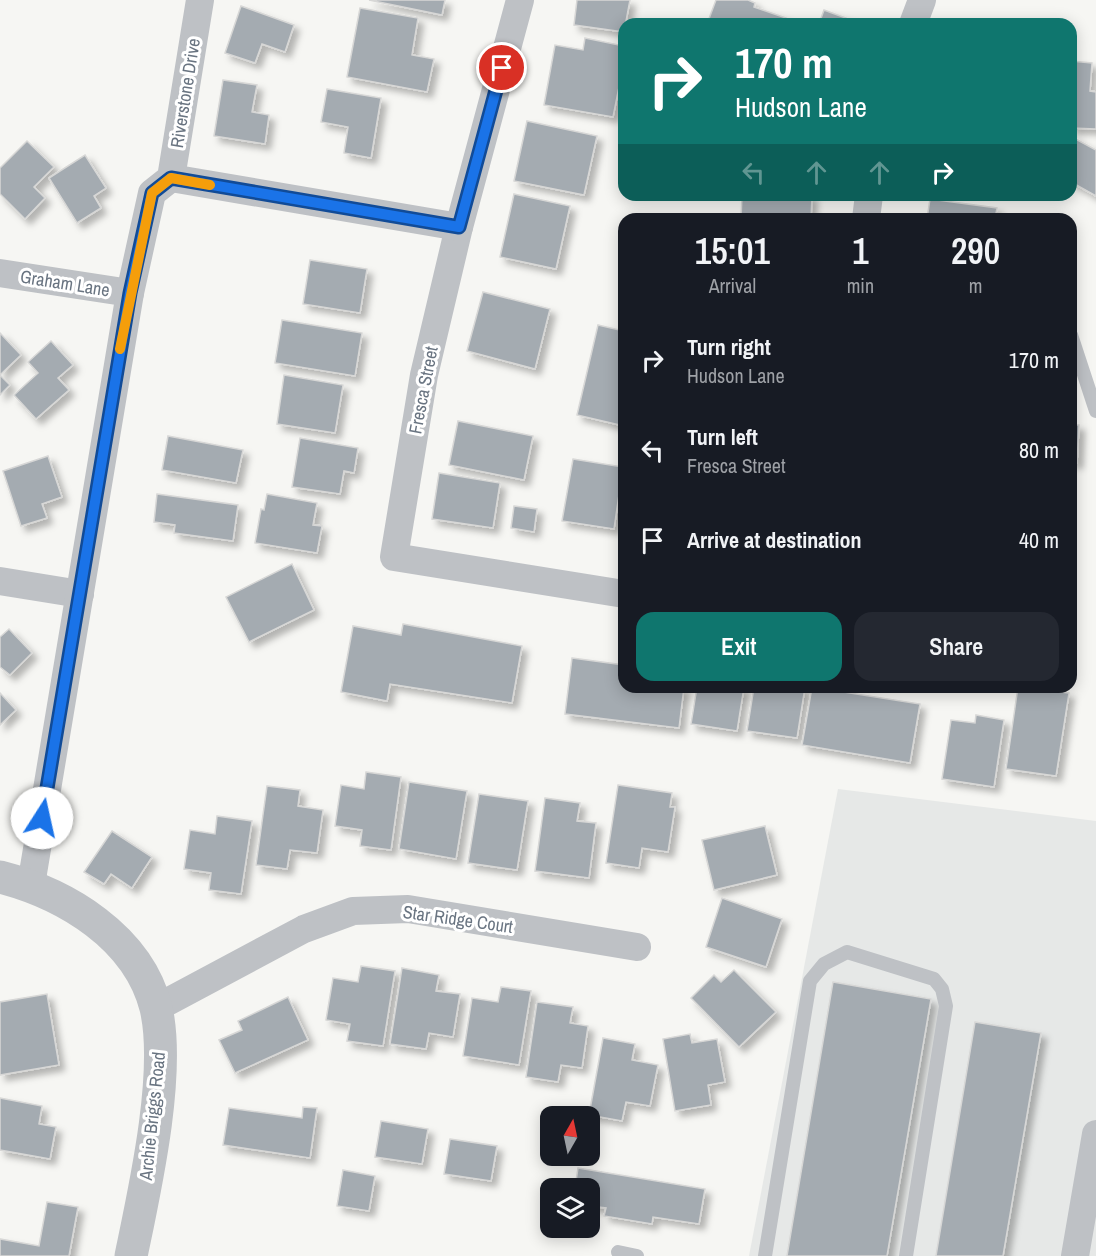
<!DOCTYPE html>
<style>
body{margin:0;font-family:"Archivo Narrow",sans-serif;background:#242831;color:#f1f3f6;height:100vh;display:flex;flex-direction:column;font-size:22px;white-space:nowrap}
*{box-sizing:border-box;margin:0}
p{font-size:20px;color:#9ea1a6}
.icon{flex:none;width:33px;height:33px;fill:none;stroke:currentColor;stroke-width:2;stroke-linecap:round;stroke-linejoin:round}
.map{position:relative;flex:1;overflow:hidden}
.panel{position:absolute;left:618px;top:213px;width:459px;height:480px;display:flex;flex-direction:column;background:#171b24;border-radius:18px;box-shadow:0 3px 15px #0003}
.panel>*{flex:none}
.hud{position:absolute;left:618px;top:18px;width:459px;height:183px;border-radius:18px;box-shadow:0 3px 15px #0003;background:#0f766e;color:#fff;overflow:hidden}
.needle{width:39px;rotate:9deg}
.fabs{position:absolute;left:540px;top:1106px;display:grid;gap:12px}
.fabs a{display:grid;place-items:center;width:60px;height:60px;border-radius:12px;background:#171b24;box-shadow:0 3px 15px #0003;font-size:30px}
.pin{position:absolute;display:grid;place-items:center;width:51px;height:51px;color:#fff;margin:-26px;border:3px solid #fff;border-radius:50%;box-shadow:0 2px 6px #0007}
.me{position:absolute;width:66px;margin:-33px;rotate:10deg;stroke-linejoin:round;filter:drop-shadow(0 0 4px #0008)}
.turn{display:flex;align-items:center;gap:21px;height:126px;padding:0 18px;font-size:27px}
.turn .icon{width:78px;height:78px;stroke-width:2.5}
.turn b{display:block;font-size:42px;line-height:51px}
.lanes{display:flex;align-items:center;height:57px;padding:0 18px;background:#0003;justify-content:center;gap:30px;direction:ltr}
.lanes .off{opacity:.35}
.eta{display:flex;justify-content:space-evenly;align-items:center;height:102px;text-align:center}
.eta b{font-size:36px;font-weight:600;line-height:42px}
.action{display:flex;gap:12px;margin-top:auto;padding:12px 18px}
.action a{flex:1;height:69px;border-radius:18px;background:#0f766e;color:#fff;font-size:24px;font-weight:600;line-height:69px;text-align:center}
.action a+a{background:#242831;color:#f1f3f6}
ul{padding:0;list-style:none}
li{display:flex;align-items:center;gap:18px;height:90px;padding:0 18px}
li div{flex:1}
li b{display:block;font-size:22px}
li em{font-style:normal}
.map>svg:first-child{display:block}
</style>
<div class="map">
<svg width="1096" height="1256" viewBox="0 0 1096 1256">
<defs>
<filter id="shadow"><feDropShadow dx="5.5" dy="5.5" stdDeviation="3" flood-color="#0004"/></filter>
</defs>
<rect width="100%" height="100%" fill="#f6f6f3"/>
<polygon fill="#e6e8e7" points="838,789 1096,821 1096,1256 749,1256"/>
<g fill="#a4abb1" stroke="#d7d7d6" stroke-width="1.5" filter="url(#shadow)">
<polygon points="369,0 445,0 442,15"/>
<polygon points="577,0 630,0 624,32 574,25"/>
<polygon points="716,0 748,0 755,3 754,7 786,18 784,24 707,24"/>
<polygon points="241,6 294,25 285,52 262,44 255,63 225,53"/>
<polygon points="360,8 418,18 412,55 434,59 427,92 347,77"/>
<polygon points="824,10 862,24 819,24"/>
<polygon points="585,38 624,46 624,83 620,82 613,117 544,105 555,45 583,50"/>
<polygon points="1071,61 1092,63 1090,91 1096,92 1096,129 1071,128"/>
<polygon points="223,80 257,85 252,112 269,115 265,144 214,136"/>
<polygon points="327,89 381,98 371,158 344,153 348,127 321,122"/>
<polygon points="527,121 597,136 584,195 514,181"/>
<polygon points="1072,137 1096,150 1096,196 1071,182"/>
<polygon points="27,141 54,167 34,187 45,198 25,219 0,194 0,168"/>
<polygon points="85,155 106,188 94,196 101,208 77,223 49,178"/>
<polygon points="514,194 570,206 556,269 500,257"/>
<polygon points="742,195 812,195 811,219 741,219"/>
<polygon points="930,199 997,208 995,219 927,219"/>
<polygon points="310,260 367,269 360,313 303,304"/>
<polygon points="483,292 550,309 535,369 467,351"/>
<polygon points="282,320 362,333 355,376 275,363"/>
<polygon points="598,325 624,331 624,426 577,415"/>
<polygon points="0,333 21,355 0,375 10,385 0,395"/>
<polygon points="51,341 73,365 58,378 69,390 36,419 14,395 38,373 28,362"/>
<polygon points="284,375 343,385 335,433 277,424"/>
<polygon points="458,421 533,436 524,480 449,465"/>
<polygon points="1071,425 1079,425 1077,463 1071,462"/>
<polygon points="168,436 243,450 236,483 162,470"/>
<polygon points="300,438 358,448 354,473 344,471 340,494 292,487"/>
<polygon points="48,456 62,497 42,504 47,518 21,526 3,471"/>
<polygon points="573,459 623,467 614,529 562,521"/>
<polygon points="439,473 500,483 493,528 432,519"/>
<polygon points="157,494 238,505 233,541 174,533 175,525 154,522"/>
<polygon points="267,494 317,503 313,525 322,526 317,553 255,543 261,509 264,510"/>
<polygon points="514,506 537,509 534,532 511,528"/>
<polygon points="292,564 314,610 249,642 226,597"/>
<polygon points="403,624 522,646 512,703 390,684 387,701 341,692 353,626 401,635"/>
<polygon points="9,629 32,653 10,675 0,667 0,637"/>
<polygon points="572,658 624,665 624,687 684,687 679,728 565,714"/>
<polygon points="697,687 744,687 737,731 691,724"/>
<polygon points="754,687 805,687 797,738 747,731"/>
<polygon points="812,687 920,704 910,763 802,745"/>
<polygon points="1018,687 1069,693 1056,776 1006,769"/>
<polygon points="0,693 16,710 0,725"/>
<polygon points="976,715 1004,720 994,787 942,779 951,720 975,723"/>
<polygon points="366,772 401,777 391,850 360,846 362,830 335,826 341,785 364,789"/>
<polygon points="409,782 467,791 456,859 399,849"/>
<polygon points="618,785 672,793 670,807 675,807 668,852 642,848 639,868 606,863"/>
<polygon points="267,786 300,790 298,806 323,810 317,853 290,850 287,869 256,865"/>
<polygon points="479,794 528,801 517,870 468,863"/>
<polygon points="545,798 580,803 577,821 596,823 589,878 535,871"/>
<polygon points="217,816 252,821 241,894 209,890 211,873 184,869 190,830 215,834"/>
<polygon points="765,826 777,875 714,890 702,840"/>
<polygon points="112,831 152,857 132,888 111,874 104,884 84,872"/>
<polygon points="722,898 782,919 766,967 706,947"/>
<polygon points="361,966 395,971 383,1046 347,1041 350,1024 326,1020 333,978 358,982"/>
<polygon points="402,968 439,975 436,991 460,994 453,1037 429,1033 426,1049 390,1044"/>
<polygon points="734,970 776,1012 739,1047 691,998 714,975 721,982"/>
<polygon points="833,982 931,999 887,1256 787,1256"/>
<polygon points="501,987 531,991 519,1065 463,1056 472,998 498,1002"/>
<polygon points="47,994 59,1065 0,1075 0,1002"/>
<polygon points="288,997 308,1040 235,1073 219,1040 242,1030 238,1021"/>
<polygon points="537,1002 573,1007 570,1023 588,1026 582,1068 561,1065 558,1082 526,1077"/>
<polygon points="975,1022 1041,1033 1003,1256 936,1256"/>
<polygon points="690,1034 692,1043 717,1039 725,1082 708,1085 711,1105 675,1111 663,1039"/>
<polygon points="603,1038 635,1044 632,1060 658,1065 650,1106 626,1102 622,1121 589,1115"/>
<polygon points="0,1098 42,1106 39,1124 56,1127 50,1159 0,1150"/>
<polygon points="303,1107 317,1108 310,1158 223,1145 229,1108 302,1118"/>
<polygon points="381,1121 428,1129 422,1164 375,1157"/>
<polygon points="450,1139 497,1146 491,1181 444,1174"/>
<polygon points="578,1168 705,1189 699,1224 653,1217 652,1224 604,1216 606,1208 590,1206 590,1188 575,1188"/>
<polygon points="343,1170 375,1176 369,1211 337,1206"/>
<polygon points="47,1202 78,1207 69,1256 0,1256 0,1239 39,1246"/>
</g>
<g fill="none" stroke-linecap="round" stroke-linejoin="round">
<g stroke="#bec1c5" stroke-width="14">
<polyline points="1071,335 1096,411"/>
<polyline points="618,1252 637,1256"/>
<polyline points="765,1256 810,981 824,964 847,952 934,979 942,989 946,1006 906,1256"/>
</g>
<g stroke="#bec1c5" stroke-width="28">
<polyline points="520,0 459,227 424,375 394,557 624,594"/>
<polyline points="913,24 922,0"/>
<polyline points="171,178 459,227"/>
<polyline points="866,219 869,195"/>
<polyline points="0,273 130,293"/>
<polyline points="0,581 80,594"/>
<polyline points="31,885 130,293 152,193 171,178 200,0"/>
<polyline points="156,1008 304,929 353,911 408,909 637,947"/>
<polyline points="1075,1256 1096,1134"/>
</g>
<path stroke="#bec1c5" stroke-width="33" d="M 0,877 C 66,894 138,937 156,1008 C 171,1073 145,1189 131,1256"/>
</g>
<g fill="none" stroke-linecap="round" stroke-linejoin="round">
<defs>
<polyline id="route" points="42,818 130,293 152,193 171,178 459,227 502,68"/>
</defs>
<use href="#route" stroke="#114b97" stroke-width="15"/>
<use href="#route" stroke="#1a73e8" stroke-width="10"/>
<polyline stroke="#f59e0b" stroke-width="10" points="120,349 152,193 171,178 210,185"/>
</g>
<g text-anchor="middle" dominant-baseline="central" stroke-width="6" stroke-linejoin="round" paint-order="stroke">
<g font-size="18" fill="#697481" stroke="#fff">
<text transform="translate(185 93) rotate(-81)">Riverstone Drive</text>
<text transform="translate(65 283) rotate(9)">Graham Lane</text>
<text transform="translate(423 390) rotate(-79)">Fresca Street</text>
<text transform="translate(458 919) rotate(8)">Star Ridge Court</text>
<text transform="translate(152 1116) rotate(-84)">Archie Briggs Road</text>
</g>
</g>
</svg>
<div class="fabs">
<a><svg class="needle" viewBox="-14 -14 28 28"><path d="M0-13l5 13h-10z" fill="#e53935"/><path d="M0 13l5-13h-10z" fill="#9ea1a6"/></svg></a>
<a><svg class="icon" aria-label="layers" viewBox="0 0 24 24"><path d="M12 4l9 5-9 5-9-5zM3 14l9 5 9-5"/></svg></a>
</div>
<div class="pin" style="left:502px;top:68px;background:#d93025"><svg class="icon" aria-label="arrive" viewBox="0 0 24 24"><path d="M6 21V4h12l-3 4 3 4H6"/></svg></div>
<svg class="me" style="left:42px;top:818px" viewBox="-20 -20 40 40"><circle r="19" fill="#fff"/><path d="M0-13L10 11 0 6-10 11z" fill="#1a73e8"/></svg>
<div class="hud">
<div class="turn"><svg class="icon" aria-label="right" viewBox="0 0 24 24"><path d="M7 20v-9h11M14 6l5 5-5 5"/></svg><div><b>170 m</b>Hudson Lane</div></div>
<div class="lanes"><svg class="icon off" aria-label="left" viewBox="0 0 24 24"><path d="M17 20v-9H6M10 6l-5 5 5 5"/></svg><svg class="icon off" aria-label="ahead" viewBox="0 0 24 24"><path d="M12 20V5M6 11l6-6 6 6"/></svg><svg class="icon off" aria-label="ahead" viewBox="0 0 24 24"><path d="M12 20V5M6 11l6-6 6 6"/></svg><svg class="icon" aria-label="right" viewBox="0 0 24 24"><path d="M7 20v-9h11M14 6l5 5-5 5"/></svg></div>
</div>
<section class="panel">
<div class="eta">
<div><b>15:01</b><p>Arrival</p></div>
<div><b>1</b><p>min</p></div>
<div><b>290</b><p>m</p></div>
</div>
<ul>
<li><svg class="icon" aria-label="right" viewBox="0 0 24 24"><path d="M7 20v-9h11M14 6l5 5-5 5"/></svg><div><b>Turn right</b><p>Hudson Lane</p></div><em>170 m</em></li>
<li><svg class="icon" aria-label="left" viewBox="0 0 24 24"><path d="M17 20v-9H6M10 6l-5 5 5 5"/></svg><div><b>Turn left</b><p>Fresca Street</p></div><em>80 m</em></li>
<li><svg class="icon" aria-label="arrive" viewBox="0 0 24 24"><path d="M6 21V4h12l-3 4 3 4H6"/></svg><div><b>Arrive at destination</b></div><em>40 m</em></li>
</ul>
<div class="action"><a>Exit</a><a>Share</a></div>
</section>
</div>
